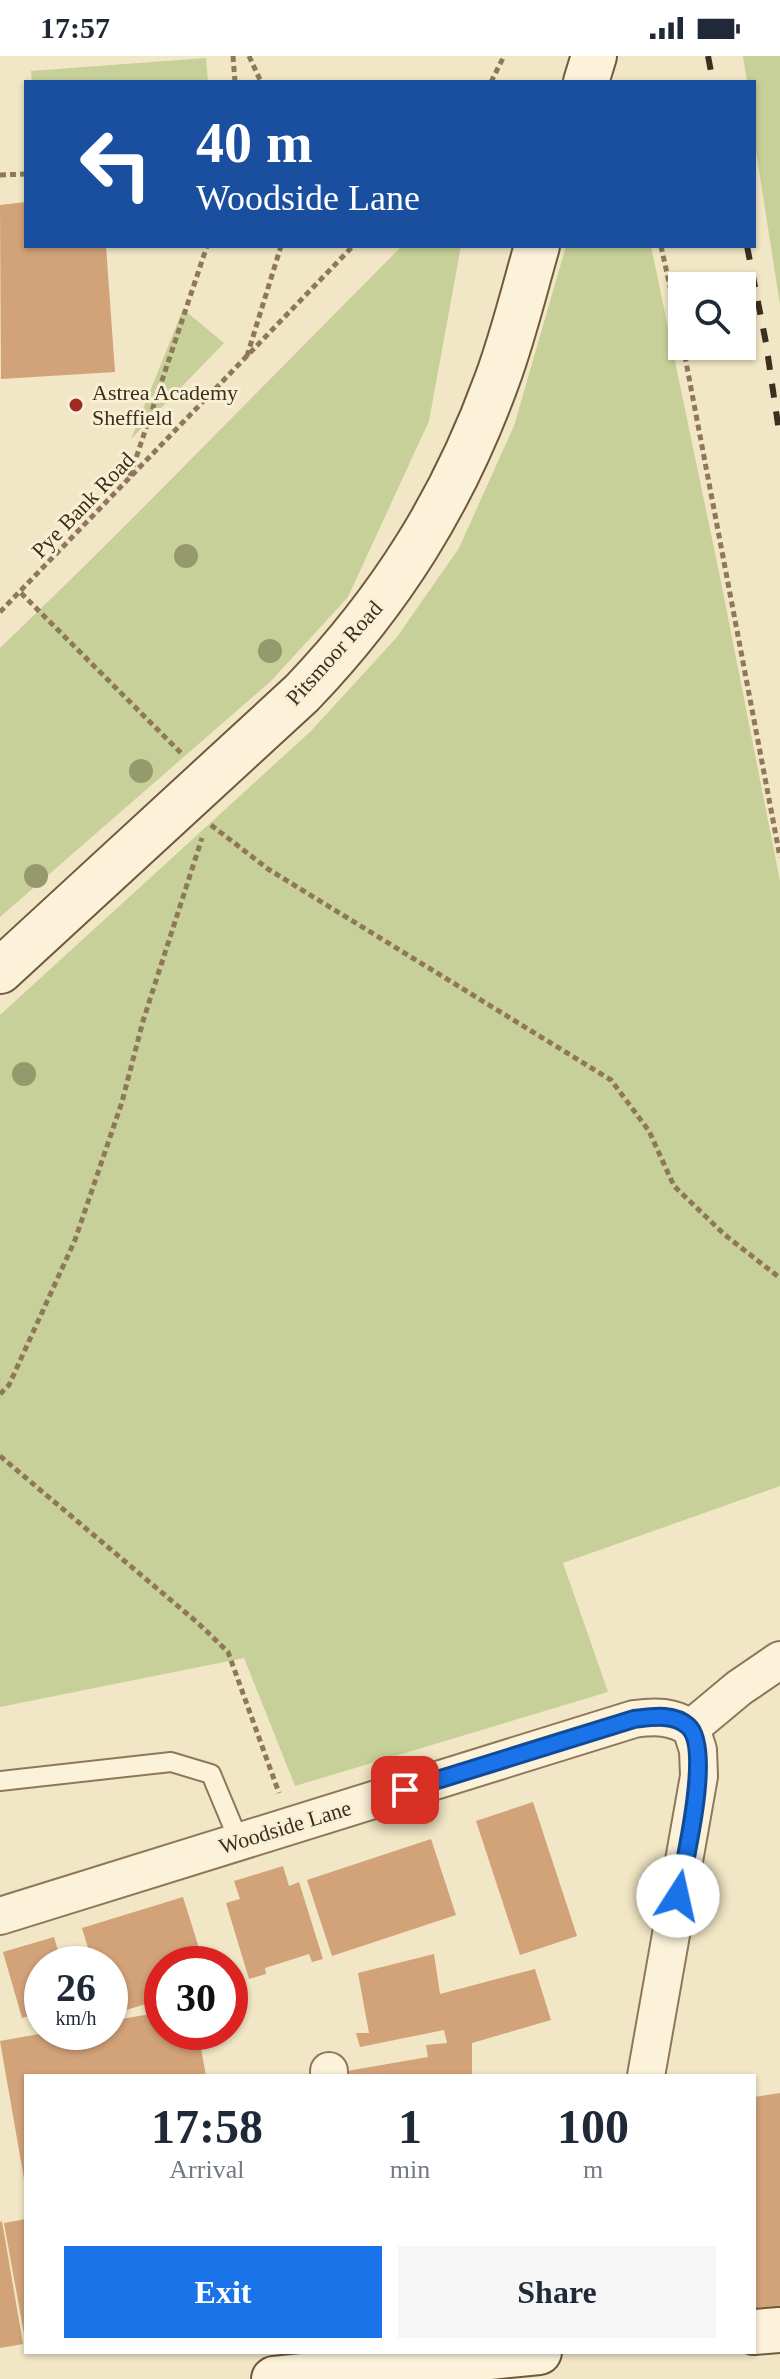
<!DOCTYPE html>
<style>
body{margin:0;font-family:Georgia,serif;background:#f6f6f7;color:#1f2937;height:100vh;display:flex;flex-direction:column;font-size:30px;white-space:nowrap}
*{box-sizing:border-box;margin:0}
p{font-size:26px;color:#747a83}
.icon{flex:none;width:44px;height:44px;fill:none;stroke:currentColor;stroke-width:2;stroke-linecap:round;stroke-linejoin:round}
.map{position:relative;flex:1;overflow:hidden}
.details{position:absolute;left:24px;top:2018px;width:732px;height:280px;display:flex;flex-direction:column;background:#fff;border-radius:0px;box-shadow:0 2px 6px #0004}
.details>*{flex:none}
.top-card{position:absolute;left:24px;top:24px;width:732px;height:168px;border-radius:0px;box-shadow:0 2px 6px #0004;background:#1a4fa0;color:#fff;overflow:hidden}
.controls{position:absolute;left:668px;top:216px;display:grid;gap:16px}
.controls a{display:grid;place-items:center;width:88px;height:88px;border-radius:0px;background:#fff;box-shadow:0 2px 6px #0004;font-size:40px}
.speed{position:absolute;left:24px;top:1890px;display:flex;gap:16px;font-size:40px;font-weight:700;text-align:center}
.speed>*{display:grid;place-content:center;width:104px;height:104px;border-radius:50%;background:#fff;box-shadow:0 2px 6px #0004;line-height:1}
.speed small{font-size:20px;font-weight:400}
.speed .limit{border:12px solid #d22;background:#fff;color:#111}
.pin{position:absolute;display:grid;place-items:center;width:68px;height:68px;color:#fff;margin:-34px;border-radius:16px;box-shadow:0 4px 12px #0006}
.me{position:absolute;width:88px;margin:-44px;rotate:10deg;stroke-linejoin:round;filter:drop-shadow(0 0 6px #0008)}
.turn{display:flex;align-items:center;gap:28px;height:168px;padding:0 40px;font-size:36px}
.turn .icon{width:104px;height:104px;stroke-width:2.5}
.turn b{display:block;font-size:56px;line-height:68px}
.eta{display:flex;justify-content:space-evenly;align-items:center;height:136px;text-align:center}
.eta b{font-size:48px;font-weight:700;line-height:56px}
.action{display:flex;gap:16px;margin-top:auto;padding:16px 40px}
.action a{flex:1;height:92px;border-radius:0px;background:#1a73e8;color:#fff;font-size:32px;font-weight:700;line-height:92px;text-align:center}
.action a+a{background:#f6f6f7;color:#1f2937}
.status{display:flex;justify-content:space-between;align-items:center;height:56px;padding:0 40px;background:#fff;direction:ltr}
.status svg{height:22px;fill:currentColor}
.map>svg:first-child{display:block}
</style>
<div class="status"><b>17:57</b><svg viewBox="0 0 49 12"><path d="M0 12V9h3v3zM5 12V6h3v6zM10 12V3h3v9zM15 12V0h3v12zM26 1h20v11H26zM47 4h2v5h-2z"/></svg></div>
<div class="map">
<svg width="780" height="2323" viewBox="0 0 780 2323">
<rect width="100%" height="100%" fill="#f1e6c5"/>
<g fill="#c7d098">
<polygon points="743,0 780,0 780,249 754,82 754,26 747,26"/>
<polygon points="206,2 208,26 32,26 31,15"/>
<path d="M 402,190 L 461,190 L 429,365 L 348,541 L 271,625 L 0,861 L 0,592 C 137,461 268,324 402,190 Z"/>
<polygon points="566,190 651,190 721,526 780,825 780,1430 563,1507 608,1636 295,1730 244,1602 0,1651 0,959 311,675 397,581 459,492 514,370"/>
<polygon points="183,253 224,287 131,383"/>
</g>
<g fill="#d2a279">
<polygon points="26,146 26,190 106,190 115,316 1,323 0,149"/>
<polygon points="533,1746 577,1880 520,1899 476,1765"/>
<polygon points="431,1783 456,1859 332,1900 307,1824"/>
<polygon points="283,1810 289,1830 299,1826 323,1903 312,1906 309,1898 265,1912 266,1918 249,1923 226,1847 240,1843 234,1825"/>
<polygon points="183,1841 204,1908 162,1908 162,1943 110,1959 110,1908 93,1908 82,1872"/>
<polygon points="54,1881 62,1908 42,1908 42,1956 22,1962 3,1896"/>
<polygon points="434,1898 440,1938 535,1913 551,1964 472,1987 472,2020 348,2020 347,2015 428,2001 426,1989 447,1987 444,1974 360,1991 356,1977 369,1977 358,1917"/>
<polygon points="162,1956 162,1976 198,1976 206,2020 26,2020 24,2123 0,1985 50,1976 110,1976 110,1965"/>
<polygon points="780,2037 780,2252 754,2255 754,2041"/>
<polygon points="26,2163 26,2278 24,2278 4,2167"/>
<polygon points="2,2165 23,2288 0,2292 0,2166"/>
</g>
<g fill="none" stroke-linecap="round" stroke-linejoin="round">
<defs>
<polyline id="lane" points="0,1725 171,1706 211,1718 239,1785"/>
<g id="street">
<polyline points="691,1672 739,1632 780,1604"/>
<path d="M 0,1860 L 634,1663 C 656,1660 672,1660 691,1672"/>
<polyline points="329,2015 329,2020"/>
<polyline points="646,2020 699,1720 698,1694 691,1672"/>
</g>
<g id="secondary">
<polyline points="586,26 594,0"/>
<path d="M 0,915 L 302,637 C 391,544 453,445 497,324 C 513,281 524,235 537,190"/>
<polyline points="754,2276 780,2274"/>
<polyline points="274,2323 539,2296"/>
</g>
</defs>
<use href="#lane" stroke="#8e7859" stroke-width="22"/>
<use href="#street" stroke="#8e7859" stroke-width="40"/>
<use href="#secondary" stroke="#70593d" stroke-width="48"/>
<g stroke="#8e7859" stroke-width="5" stroke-dasharray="6 4" stroke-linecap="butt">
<polyline points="233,0 235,26"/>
<polyline points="249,0 261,26"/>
<polyline points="491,26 504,0"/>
<polyline points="0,119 26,118"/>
<polyline points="661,190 682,285"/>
<polyline points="683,290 780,801"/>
<polyline points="247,300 281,190"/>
<polyline points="130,420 207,190"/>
<polyline points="21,537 181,697"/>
<polyline points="0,556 353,190"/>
<polyline points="211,769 268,813 611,1024 649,1075 674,1130 725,1179 780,1222"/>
<polyline points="0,1338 9,1329 75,1184 122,1046 143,965 202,782"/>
<polyline points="0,1400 198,1567 228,1596 279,1737"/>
</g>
<use href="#lane" stroke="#fbf2d9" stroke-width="18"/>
<use href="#street" stroke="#fbf2d9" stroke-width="36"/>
<use href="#secondary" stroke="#fbf2d9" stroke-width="44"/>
<g stroke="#3d2f1e" stroke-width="6" stroke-dasharray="14 14" stroke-linecap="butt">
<polyline points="708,0 713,26"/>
<polyline points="747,190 766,287 780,382"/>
</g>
</g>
<g fill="#959a6c">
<circle cx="186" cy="500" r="12"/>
<circle cx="270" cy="595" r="12"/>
<circle cx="141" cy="715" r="12"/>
<circle cx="36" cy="820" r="12"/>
<circle cx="24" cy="1018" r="12"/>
</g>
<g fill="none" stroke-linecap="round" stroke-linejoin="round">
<defs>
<path id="route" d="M 405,1734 L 634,1663 C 652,1661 673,1657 688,1670 C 713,1692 684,1808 678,1840"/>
</defs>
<use href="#route" stroke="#114b97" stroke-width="20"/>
<use href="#route" stroke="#1a73e8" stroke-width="14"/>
</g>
<circle fill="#a12a25" stroke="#f8f0d5" stroke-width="3" cx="76" cy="349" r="8"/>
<g text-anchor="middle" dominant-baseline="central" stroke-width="6" stroke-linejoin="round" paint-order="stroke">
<g font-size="22" fill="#3d2f1e" stroke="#f8f0d5" text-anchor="start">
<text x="92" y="336">Astrea Academy<tspan x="92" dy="25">Sheffield</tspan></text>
</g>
<g font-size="22" fill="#3d2f1e" stroke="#f8f0d5">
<text transform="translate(83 449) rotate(-46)">Pye Bank Road</text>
<text transform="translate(334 597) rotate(-48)">Pitsmoor Road</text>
<text transform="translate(285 1771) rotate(-17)">Woodside Lane</text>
</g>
</g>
</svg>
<div class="controls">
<a><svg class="icon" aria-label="search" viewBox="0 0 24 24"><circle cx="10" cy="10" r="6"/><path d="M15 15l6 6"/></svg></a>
</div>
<div class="speed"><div>26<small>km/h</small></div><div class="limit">30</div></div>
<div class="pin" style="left:405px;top:1734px;background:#d93025"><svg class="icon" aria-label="arrive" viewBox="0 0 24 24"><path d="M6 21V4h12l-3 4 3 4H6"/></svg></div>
<svg class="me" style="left:678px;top:1840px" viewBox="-20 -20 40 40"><circle r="19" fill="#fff"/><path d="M0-13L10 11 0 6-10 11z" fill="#1a73e8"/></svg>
<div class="top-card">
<div class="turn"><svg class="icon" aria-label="left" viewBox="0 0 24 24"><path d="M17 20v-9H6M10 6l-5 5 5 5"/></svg><div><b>40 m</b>Woodside Lane</div></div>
</div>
<section class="details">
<div class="eta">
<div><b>17:58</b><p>Arrival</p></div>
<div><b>1</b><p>min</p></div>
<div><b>100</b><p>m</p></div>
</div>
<div class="action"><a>Exit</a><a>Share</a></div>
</section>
</div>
